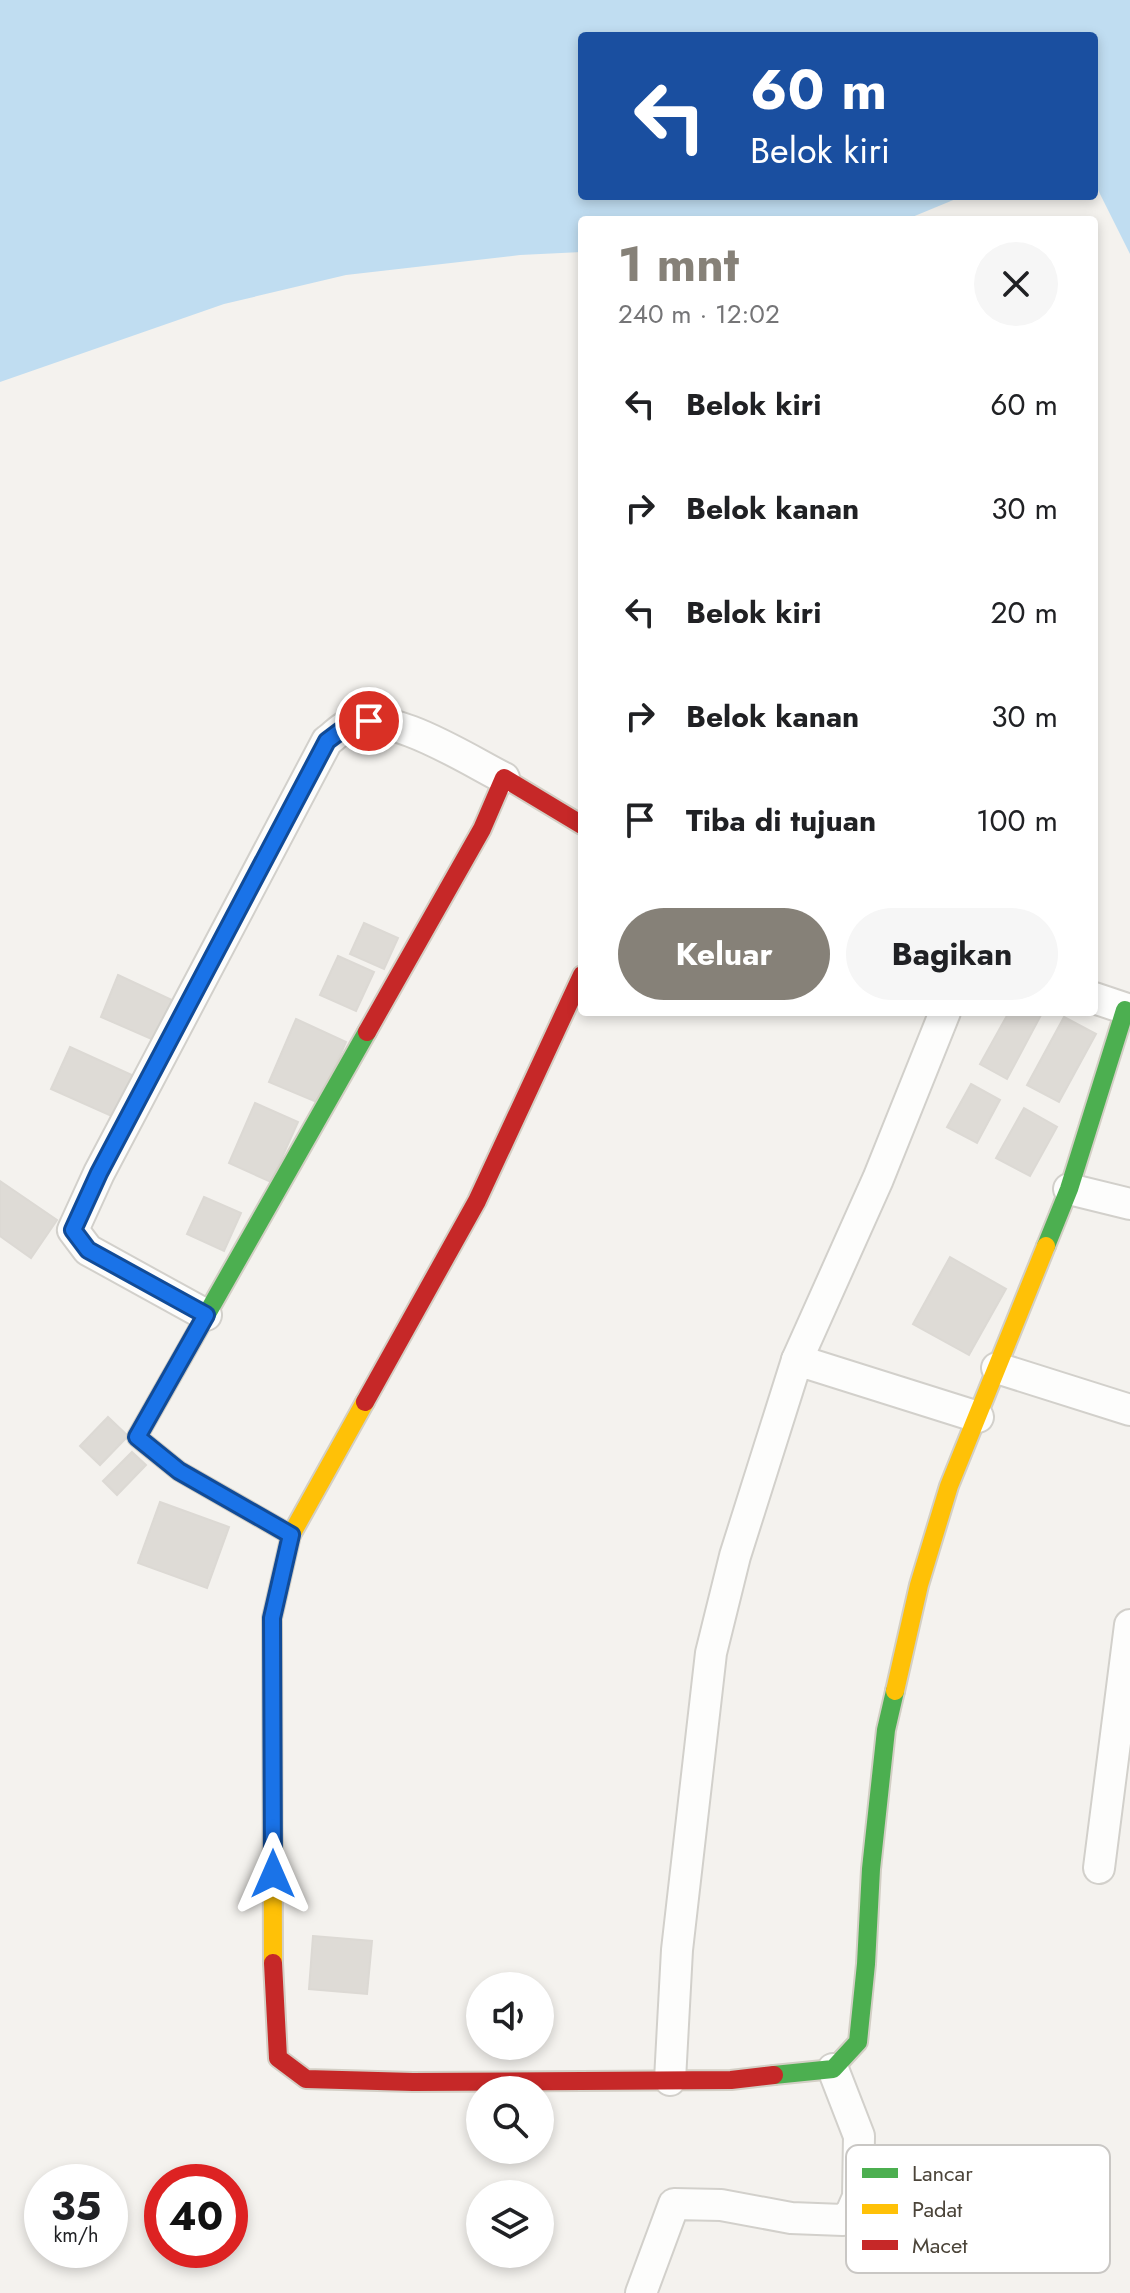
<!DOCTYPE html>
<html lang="id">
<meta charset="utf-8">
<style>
body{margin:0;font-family:Jost,sans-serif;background:#f6f6f6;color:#202124;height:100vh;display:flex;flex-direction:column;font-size:30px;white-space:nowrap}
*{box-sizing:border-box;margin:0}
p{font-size:26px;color:#757577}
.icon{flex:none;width:44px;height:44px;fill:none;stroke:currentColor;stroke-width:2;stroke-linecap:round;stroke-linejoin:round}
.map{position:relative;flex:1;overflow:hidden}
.side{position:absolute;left:578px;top:216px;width:520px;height:800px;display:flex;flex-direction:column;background:#fff;border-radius:8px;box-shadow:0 4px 12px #0003}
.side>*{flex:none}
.top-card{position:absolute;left:578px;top:32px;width:520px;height:168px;border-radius:8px;box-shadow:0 4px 12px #0003;background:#1a4fa0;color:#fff;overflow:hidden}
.buttons{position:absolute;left:466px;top:1972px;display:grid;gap:16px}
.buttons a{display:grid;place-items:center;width:88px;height:88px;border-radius:50%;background:#fff;box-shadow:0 4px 12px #0003;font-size:40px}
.speed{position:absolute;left:24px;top:2164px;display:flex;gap:16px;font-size:40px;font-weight:700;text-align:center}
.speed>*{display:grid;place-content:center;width:104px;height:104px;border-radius:50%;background:#fff;box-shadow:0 4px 12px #0003;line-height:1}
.speed small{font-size:20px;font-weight:400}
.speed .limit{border:12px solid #d22;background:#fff;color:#111}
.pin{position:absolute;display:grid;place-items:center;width:68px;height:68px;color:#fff;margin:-34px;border:4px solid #fff;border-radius:50%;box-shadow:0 2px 8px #0007}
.me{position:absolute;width:88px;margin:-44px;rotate:0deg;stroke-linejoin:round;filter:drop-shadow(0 0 6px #0008)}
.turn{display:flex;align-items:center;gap:28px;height:168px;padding:0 40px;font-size:36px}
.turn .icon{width:104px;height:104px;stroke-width:2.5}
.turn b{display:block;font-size:56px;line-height:68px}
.round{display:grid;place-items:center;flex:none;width:84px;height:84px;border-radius:42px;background:#f6f6f6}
.summary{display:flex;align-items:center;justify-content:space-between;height:136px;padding:0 40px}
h1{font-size:48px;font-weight:700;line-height:60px;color:#868178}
.primary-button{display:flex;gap:16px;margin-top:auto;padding:16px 40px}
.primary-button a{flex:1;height:92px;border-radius:48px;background:#868178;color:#fff;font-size:32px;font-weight:700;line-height:92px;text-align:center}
.primary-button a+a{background:#f6f6f6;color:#202124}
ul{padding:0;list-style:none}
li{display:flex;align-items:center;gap:24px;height:104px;padding:0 40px}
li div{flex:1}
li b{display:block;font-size:30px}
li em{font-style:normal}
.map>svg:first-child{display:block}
</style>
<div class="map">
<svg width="1130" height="2293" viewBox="0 0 1130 2293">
<rect width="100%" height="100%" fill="#f4f2ee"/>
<polygon fill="#c0ddf1" points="0,0 1130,0 1130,254 1094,182 1094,36 582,36 582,196 963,196 905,220 582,220 582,252 520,255 346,275 224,304 0,382"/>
<g fill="#dedbd6" stroke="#dcd9d4" stroke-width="2">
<polygon points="364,923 398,938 384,969 350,954"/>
<polygon points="338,956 374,972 356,1011 320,995"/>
<polygon points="118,975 174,1001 156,1041 101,1017"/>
<polygon points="1009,1012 1035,1012 1041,1015 1007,1079 980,1064"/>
<polygon points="1064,1017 1096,1034 1059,1102 1027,1085"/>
<polygon points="296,1019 346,1042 319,1103 269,1082"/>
<polygon points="70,1047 134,1076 116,1118 51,1089"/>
<polygon points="971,1084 1000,1100 977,1143 947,1127"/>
<polygon points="255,1103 298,1122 271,1182 229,1163"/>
<polygon points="1024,1108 1057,1127 1030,1176 996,1158"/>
<polygon points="0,1181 57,1220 31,1258 0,1236"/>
<polygon points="204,1197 241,1213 224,1251 187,1234"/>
<polygon points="950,1257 1006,1289 969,1355 913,1324"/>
<polygon points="108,1417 128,1436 100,1465 80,1446"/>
<polygon points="132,1452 146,1465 117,1495 103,1481"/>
<polygon points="160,1502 229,1527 207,1588 138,1563"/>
<polygon points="313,1936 372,1941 367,1994 309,1989"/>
</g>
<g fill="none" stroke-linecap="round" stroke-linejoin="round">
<defs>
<g id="street">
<polyline points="1094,998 1130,1010"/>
<polyline points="1069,1189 1130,1204"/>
<path d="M 206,1315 L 88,1250 L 73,1230 L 99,1173 L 327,741 C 333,737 340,729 347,726 C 388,707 466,759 504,778"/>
<polyline points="797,1360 878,1179 945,1012"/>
<polyline points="997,1368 1130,1410"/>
<polyline points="1099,1868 1130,1625"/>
<polyline points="670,2080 677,1950 711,1653 735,1556 797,1360 978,1417"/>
<polyline points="641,2293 674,2204 721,2205 791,2218 843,2220 851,2213 858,2197 859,2136 833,2069"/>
</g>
<g id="fast">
<polyline points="1046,1246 1069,1189 1125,1010"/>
<polyline points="291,1535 179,1471 137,1437 367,1032"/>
<polyline points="774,2075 833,2069 858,2042 866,1964 871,1869 886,1730 895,1691"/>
</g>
<g id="slow">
<polyline points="895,1691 919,1585 949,1486 1046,1246"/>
<polyline points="273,1963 272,1618 291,1535 365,1402"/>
</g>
<g id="jam">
<polyline points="367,1032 482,829 504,778 582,825"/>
<polyline points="365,1402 477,1201 582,975"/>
<polyline points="273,1963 278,2058 306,2079 413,2082 731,2080 774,2075"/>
</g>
</defs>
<use href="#street" stroke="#d2d0cb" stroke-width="34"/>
<use href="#fast" stroke="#d3cfc5" stroke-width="22"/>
<use href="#slow" stroke="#d3cfc5" stroke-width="22"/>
<use href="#jam" stroke="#d3cfc5" stroke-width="22"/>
<use href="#street" stroke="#fdfdfc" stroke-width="30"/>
<use href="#fast" stroke="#4caf50" stroke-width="18"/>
<use href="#slow" stroke="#ffc107" stroke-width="18"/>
<use href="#jam" stroke="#c62828" stroke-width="18"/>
</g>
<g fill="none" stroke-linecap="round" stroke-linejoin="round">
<defs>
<polyline id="route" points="273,1874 272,1618 291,1535 179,1471 137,1437 206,1315 88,1250 73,1230 99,1173 327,741 347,726 369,721"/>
</defs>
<use href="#route" stroke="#114b97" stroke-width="20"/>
<use href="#route" stroke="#1a73e8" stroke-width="14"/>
</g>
<rect x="846" y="2145" width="264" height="128" rx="12" fill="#fff" stroke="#c9c7c4" stroke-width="2"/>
<rect x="862" y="2168" width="36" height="10" fill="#4caf50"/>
<rect x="862" y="2204" width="36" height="10" fill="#ffc107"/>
<rect x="862" y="2240" width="36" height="10" fill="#c62828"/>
<g font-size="22" fill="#4b4439">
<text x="912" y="2181">Lancar</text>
<text x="912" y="2217">Padat</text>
<text x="912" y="2253">Macet</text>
</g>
</svg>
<div class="buttons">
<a><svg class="icon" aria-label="sound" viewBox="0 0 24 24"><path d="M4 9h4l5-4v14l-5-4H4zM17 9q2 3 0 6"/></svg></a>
<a><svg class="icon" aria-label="search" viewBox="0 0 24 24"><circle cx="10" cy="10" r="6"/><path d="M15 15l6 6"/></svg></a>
<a><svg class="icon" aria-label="layers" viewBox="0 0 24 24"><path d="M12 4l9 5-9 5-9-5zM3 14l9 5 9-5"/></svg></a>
</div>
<div class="speed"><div>35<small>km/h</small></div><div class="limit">40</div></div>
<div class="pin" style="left:369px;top:721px;background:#d93025"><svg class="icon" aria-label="arrive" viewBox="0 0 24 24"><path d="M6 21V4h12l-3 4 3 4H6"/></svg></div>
<svg class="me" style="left:273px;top:1874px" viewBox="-20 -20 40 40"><path d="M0-17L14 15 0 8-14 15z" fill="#1a73e8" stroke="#fff" stroke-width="4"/></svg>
<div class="top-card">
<div class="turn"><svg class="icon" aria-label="left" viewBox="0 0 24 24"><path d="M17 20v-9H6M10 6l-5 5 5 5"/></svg><div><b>60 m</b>Belok kiri</div></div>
</div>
<section class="side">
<div class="summary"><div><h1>1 mnt</h1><p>240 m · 12:02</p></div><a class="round"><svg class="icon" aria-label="close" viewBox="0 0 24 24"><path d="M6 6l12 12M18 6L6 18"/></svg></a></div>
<ul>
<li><svg class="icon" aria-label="left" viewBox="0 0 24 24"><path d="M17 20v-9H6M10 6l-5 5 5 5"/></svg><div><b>Belok kiri</b></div><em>60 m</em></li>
<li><svg class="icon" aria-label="right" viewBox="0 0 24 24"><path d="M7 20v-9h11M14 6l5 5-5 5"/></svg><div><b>Belok kanan</b></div><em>30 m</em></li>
<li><svg class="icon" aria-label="left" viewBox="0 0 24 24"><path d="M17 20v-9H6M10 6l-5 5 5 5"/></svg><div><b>Belok kiri</b></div><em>20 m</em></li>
<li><svg class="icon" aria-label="right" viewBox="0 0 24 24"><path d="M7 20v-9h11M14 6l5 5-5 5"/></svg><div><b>Belok kanan</b></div><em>30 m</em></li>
<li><svg class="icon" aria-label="arrive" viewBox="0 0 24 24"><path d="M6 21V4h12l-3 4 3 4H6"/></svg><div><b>Tiba di tujuan</b></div><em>100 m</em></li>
</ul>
<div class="primary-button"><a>Keluar</a><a>Bagikan</a></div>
</section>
</div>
